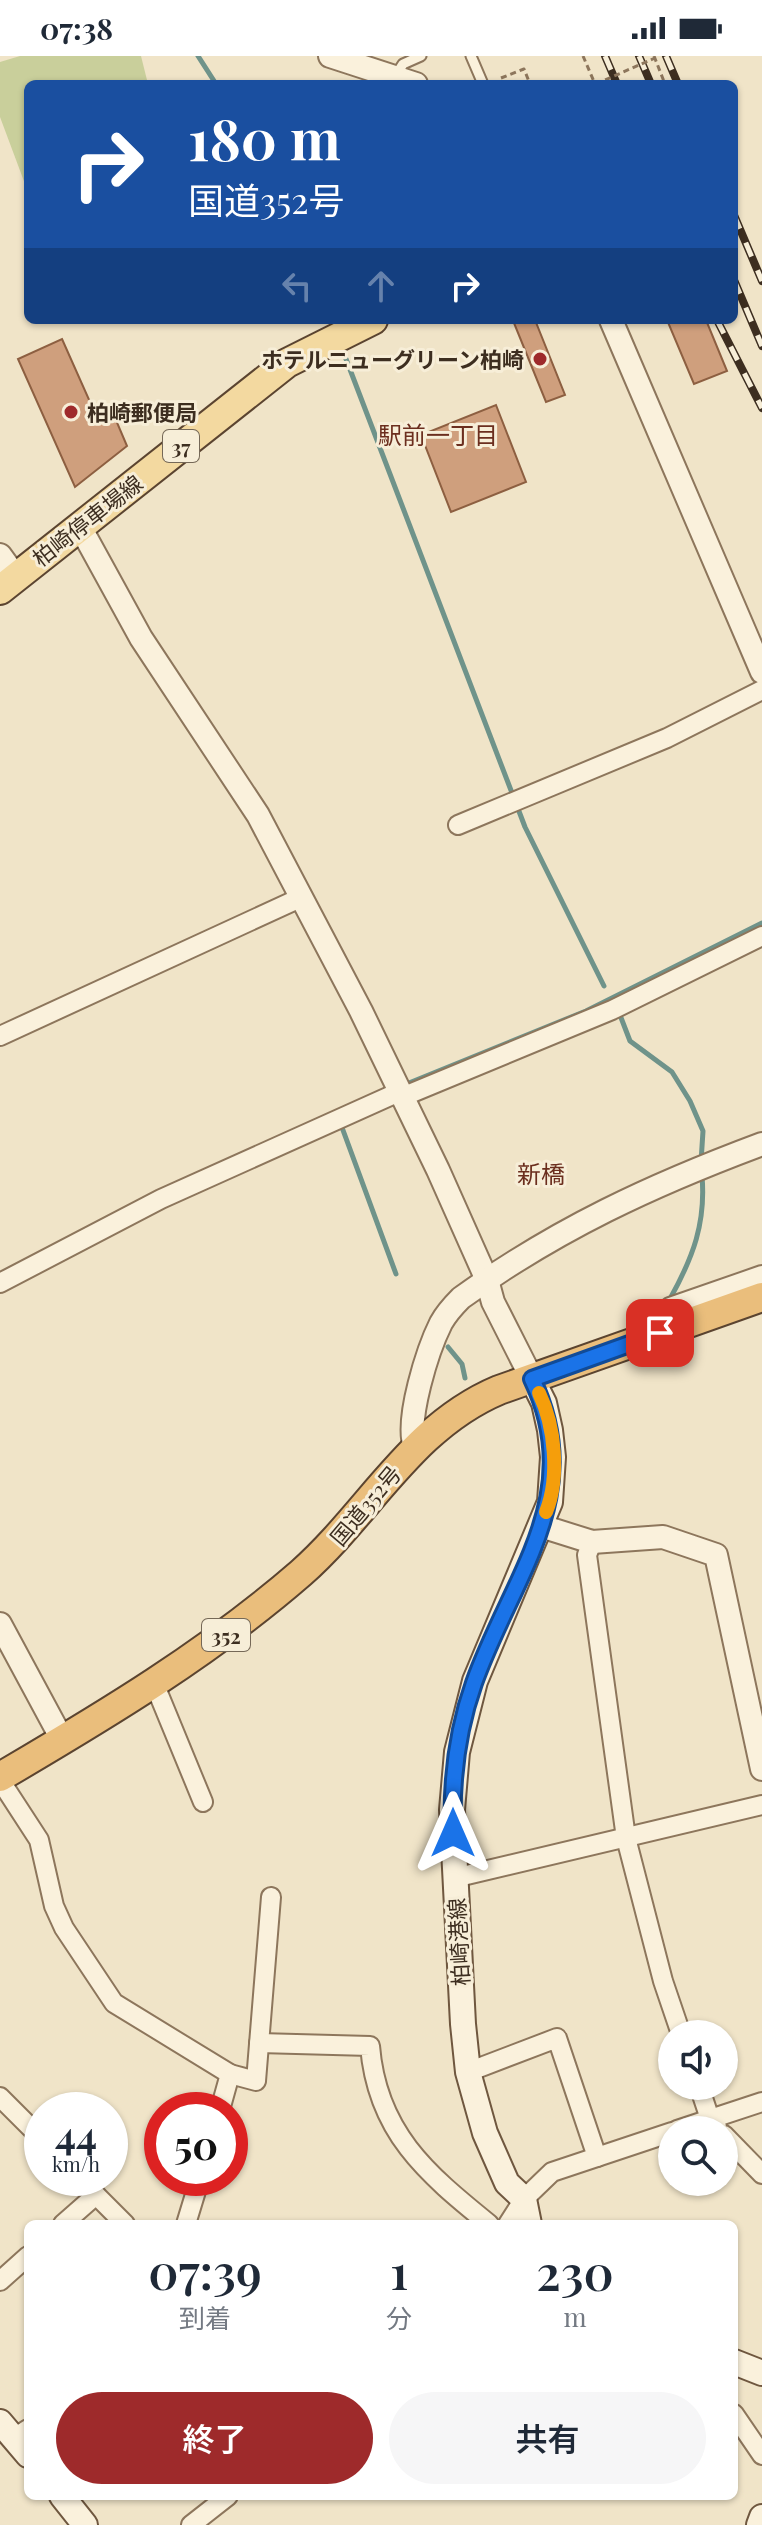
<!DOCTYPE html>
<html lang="ja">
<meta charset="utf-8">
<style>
body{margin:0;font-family:"Playfair Display","Noto Sans JP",serif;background:#f6f6f7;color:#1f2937;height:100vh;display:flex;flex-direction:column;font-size:30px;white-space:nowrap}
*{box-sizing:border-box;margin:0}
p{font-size:26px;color:#747a83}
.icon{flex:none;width:44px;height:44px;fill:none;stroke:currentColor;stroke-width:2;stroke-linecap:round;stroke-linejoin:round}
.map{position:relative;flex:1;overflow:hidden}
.side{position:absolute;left:24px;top:2164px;width:714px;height:280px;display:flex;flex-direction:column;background:#fff;border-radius:12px;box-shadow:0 2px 6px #0004}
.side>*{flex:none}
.top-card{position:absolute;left:24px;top:24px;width:714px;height:244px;border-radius:12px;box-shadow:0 2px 6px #0004;background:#1a4fa0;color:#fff;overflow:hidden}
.buttons{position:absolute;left:658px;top:1964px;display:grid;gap:16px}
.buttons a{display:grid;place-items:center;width:80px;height:80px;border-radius:50%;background:#fff;box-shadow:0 2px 6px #0004;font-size:40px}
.speed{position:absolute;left:24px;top:2036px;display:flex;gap:16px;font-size:40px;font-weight:700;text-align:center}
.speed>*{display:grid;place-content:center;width:104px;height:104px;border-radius:50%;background:#fff;box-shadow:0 2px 6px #0004;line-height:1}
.speed small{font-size:20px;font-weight:400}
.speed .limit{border:12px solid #d22;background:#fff;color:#111}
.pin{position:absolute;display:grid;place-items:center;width:68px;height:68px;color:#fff;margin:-34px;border-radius:16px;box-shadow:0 4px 12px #0006}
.me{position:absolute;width:88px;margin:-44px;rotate:0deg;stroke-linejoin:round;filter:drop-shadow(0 0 6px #0008)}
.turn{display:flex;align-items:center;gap:28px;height:168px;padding:0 32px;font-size:36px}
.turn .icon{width:104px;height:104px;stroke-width:2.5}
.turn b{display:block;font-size:56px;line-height:68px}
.lanes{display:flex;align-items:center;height:76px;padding:0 32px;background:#0003;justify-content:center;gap:40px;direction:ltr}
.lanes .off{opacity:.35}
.eta{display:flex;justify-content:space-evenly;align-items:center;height:136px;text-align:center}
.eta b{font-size:48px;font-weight:600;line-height:56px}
.primary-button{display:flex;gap:16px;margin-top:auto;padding:16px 32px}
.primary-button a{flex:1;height:92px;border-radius:48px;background:#9e2a2b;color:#fff;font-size:32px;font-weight:600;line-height:92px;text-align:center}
.primary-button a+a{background:#f6f6f7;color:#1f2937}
.status{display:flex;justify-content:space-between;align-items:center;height:56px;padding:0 40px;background:#fff;direction:ltr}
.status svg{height:22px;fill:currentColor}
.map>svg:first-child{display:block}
</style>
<div class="status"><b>07:38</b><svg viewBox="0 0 49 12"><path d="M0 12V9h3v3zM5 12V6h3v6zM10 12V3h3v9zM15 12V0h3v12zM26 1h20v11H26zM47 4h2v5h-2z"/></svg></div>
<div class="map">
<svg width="762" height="2469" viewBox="0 0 762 2469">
<rect width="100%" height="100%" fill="#f0e4c8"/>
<polygon fill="#c9cf9b" points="20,0 141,0 148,28 28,28 28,136 0,61 0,6"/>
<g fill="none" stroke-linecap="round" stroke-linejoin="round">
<g stroke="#6f938a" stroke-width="5">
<polyline points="198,0 216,28"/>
<polyline points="346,303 525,771 604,930"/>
<polyline points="620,959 630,985 672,1016 690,1045 703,1075 701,1106"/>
<polyline points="404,1029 586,955 762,867"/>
<polyline points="340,1066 396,1218"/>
<path d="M 671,1241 C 693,1201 706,1167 702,1120"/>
<polyline points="448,1291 462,1308 465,1322"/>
</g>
</g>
<g fill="#cf9f7d" stroke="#8d5f41" stroke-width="2">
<polygon points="522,264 535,264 565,339 546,346 514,267"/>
<polygon points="667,264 706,264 727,315 694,328"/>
<polygon points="62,283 98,364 113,357 127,390 75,431 18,303"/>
<polygon points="496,349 526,426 451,456 421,379"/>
</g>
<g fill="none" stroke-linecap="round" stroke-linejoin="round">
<defs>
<g id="service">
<polyline points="471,0 483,28"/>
<polyline points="396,19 403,8 421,0"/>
</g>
<g id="minor">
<polyline points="458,769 667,682 762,634"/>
<polyline points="0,980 300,842"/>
<polyline points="402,1041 612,954 762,880"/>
<polyline points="0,1227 161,1143 399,1036"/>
<polyline points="660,1277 670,1251 762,1219"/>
<polyline points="592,1486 587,1499 626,1782 663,1925 681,1978"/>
<polyline points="154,1627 203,1746"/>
<polyline points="0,1724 39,1784 54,1850 64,1872 114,1947 230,2018 220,2054"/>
<polyline points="454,1822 762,1749"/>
<path d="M 259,1987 L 370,1990 C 377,2076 426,2117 489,2168"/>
<polyline points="468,2016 557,1982 597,2101"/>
<polyline points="230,2018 256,2025 271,1841"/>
<polyline points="699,2030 710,2063 717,2071"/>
<polyline points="0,2041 42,2083"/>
<polyline points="677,2074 762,2046"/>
<polyline points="724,2079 762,2118"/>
<polyline points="96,2139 125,2168"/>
<polyline points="63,2168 96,2139 80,2122"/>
<polyline points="186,2168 200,2122"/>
<polyline points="508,2168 524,2143 552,2116 672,2076"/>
<polyline points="0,2225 28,2200"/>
<polyline points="734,2358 762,2399"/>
<polyline points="14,2382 28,2373"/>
<polyline points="191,2469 228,2440"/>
</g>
<g id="tertiary">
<polyline points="330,0 416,28"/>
<polyline points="611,264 762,616"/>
<polyline points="79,469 141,582 258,759 361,955 438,1114 487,1224 493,1246 532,1323"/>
<polyline points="0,499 16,521"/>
<path d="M 415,1391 C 405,1364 428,1293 441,1267 C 446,1258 453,1250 461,1242 C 557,1173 652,1129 762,1088"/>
<polyline points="541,1470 592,1486 663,1481 716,1499 762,1713"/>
<polyline points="0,1568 63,1685"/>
</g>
<g id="secondary">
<polyline points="529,2168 524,2143 507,2127 485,2077 468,2016 463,1968 452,1754 457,1696 475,1625 550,1446 553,1401 550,1374 544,1347 532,1323"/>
<polyline points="734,2306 762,2317"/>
<polyline points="0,2366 28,2399"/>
<polyline points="62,2440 85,2469"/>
<polyline points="759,2469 762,2461"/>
</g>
<polyline id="primary" points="0,534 287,307 373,264"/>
<path id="trunk" d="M 0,1721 C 104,1660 209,1597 301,1517 C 370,1456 411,1371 499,1334 L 762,1241"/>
</defs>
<use href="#service" stroke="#8d765c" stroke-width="13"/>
<use href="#minor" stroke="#8d765c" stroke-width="22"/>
<use href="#tertiary" stroke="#8d765c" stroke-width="26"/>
<use href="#secondary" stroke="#6f573f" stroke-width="28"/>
<use href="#primary" stroke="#5b4430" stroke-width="32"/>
<use href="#trunk" stroke="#5b4430" stroke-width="32"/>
<g stroke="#8d765c" stroke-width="3" stroke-dasharray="6 4" stroke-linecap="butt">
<polyline points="583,0 595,28"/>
<polyline points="654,0 665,28"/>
<polyline points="501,22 524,13 530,28"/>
</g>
<use href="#service" stroke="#faf1dc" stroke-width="9"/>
<use href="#minor" stroke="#faf1dc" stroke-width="18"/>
<use href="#tertiary" stroke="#faf1dc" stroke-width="22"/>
<use href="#secondary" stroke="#faf1dc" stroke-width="24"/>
<use href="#primary" stroke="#f3d9a0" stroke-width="28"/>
<use href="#trunk" stroke="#eabe7c" stroke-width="28"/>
<defs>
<g id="rail">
<polyline points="605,0 617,28"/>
<polyline points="639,0 651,28"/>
<polyline points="666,0 678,28"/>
<polyline points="734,159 762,225"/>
<polyline points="734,224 762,290"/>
<polyline points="717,264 762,352"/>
</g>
</defs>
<use href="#rail" stroke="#3d2e20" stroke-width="8"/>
<use href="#rail" stroke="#f7eed8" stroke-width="5" stroke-dasharray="15" stroke-linecap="butt"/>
<polyline stroke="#8d765c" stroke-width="3" stroke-dasharray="6 4" stroke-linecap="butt" points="596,28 655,2"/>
</g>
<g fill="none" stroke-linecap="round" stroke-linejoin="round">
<defs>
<path id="route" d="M 453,1777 C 451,1726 457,1675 474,1627 C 512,1520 588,1439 532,1323 L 660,1277"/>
</defs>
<use href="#route" stroke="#114b97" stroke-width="20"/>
<use href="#route" stroke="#1a73e8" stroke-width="14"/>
<path stroke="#f59e0b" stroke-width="14" d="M 539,1337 C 555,1370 560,1421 546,1456"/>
</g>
<g fill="#9e2a2b" stroke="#f7eed8" stroke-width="3">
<circle cx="540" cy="303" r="8"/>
<circle cx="71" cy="356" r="8"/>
</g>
<g text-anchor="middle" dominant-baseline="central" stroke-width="6" stroke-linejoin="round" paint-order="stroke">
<g fill="#f7eed8" stroke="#756857" stroke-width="2">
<rect x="163" y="374" width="36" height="32" rx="6"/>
<rect x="202" y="1563" width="48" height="32" rx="6"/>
</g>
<g font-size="20" font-weight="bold" fill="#3d2e20">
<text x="181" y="390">37</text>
<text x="226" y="1579">352</text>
</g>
<g font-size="22" font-weight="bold" fill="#3d2e20" stroke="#f7eed8" text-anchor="end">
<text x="524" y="303">ホテルニューグリーン柏崎</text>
<text x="87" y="356" text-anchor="start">柏崎郵便局</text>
</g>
<g font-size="22" fill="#3d2e20" stroke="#f7eed8">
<text transform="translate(87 464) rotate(-38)">柏崎停車場線</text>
<text transform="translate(365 1449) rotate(-50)">国道352号</text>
<text transform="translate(458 1886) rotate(-93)">柏崎港線</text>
</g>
<g font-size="24" fill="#6b2e1e" stroke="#f7eed8">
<text x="438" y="378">駅前一丁目</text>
<text x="541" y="1117">新橋</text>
</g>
</g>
</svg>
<div class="buttons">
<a><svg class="icon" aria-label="sound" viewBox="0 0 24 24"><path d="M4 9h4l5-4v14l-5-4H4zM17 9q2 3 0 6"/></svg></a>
<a><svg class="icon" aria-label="search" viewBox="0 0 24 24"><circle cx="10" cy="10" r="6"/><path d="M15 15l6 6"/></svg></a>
</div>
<div class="speed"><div>44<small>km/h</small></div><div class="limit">50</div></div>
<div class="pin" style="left:660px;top:1277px;background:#d93025"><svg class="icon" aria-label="arrive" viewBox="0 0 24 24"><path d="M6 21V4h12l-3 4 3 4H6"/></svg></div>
<svg class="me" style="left:453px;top:1777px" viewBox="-20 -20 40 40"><path d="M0-17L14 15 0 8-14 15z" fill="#1a73e8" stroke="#fff" stroke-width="4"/></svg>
<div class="top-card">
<div class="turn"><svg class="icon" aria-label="right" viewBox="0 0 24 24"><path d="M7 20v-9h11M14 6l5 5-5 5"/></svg><div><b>180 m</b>国道352号</div></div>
<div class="lanes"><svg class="icon off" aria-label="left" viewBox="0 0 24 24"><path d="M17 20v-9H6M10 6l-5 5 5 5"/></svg><svg class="icon off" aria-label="ahead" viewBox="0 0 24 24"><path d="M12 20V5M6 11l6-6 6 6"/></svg><svg class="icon" aria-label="right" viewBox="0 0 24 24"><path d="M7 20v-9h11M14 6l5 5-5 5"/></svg></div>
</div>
<section class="side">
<div class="eta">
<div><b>07:39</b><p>到着</p></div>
<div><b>1</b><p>分</p></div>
<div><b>230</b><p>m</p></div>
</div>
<div class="primary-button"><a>終了</a><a>共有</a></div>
</section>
</div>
